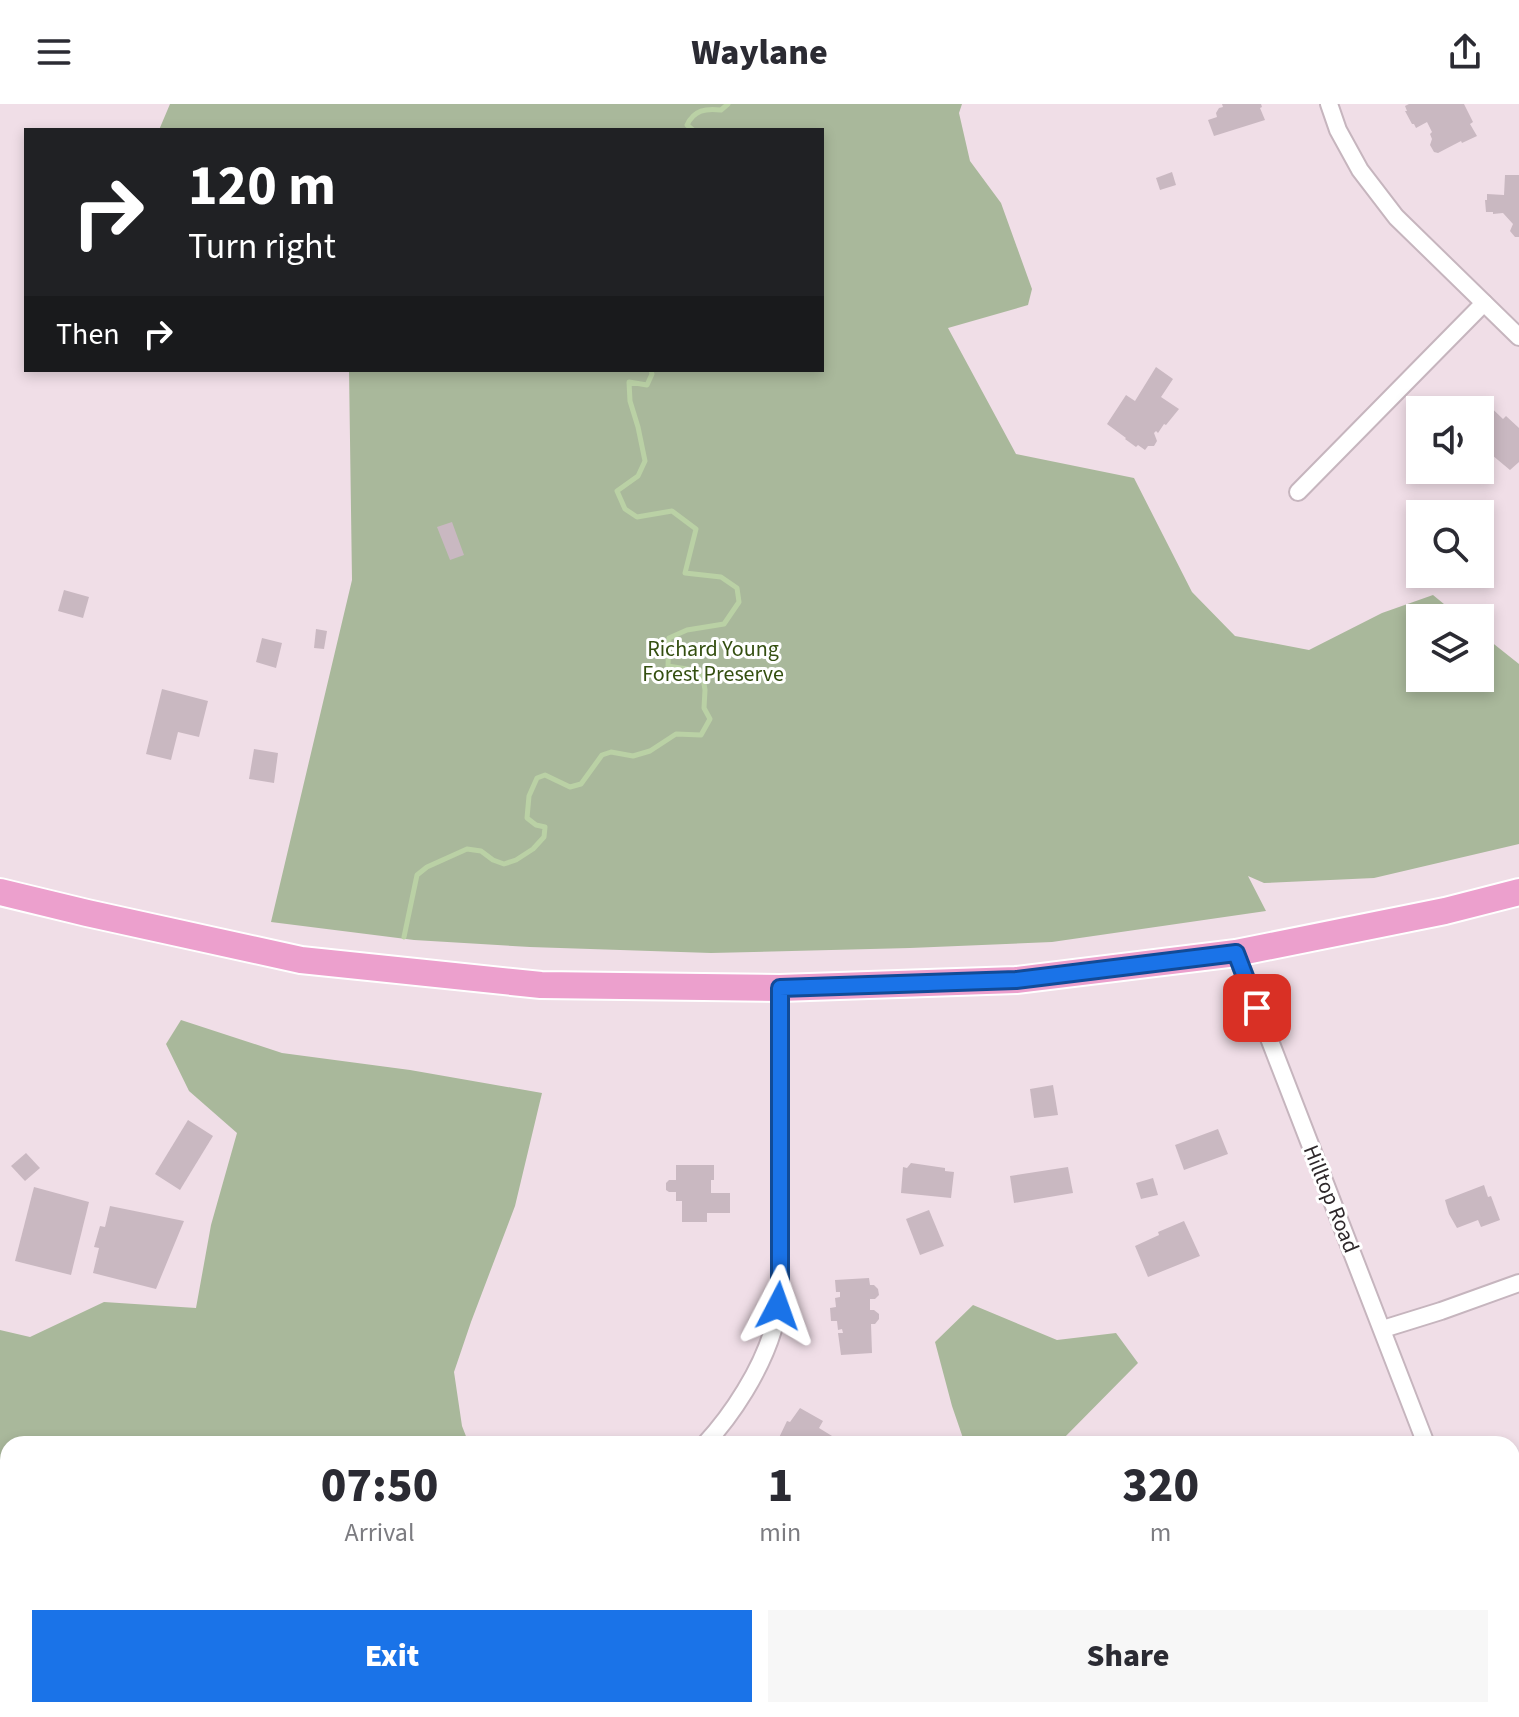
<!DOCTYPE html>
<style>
body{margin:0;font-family:"Source Sans 3",sans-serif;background:#f7f7f7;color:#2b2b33;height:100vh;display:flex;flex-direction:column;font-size:30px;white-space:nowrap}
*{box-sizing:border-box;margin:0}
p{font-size:26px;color:#7c7c81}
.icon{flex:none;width:44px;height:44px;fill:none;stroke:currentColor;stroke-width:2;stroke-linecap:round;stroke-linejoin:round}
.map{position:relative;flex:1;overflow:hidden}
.side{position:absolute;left:0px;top:1332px;width:1520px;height:282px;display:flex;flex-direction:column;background:#fff;border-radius:24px 24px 0 0;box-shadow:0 4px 12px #0003}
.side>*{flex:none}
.guide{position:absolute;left:24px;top:24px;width:800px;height:244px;border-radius:0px;box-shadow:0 4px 12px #0003;background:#202124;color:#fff;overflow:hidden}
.fabs{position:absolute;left:1406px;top:292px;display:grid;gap:16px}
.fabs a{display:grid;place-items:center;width:88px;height:88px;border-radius:0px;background:#fff;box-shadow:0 4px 12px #0003;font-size:40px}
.pin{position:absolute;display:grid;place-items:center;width:68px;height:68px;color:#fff;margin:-34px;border-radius:16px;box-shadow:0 4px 12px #0006}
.me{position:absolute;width:88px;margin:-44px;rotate:4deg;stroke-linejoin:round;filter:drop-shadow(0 0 6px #0008)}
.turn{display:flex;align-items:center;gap:28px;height:168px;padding:0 32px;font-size:36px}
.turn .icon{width:104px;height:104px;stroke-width:2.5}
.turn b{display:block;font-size:56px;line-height:68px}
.then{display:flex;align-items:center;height:76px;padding:0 32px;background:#0003;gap:16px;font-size:30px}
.eta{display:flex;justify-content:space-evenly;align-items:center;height:136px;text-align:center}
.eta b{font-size:48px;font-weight:800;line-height:56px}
.button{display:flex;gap:16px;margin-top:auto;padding:16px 32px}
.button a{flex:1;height:92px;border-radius:0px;background:#1a73e8;color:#fff;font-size:32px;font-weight:800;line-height:92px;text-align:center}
.button a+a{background:#f7f7f7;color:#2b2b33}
header{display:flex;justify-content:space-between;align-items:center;height:104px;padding:0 32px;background:#fff;font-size:36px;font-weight:800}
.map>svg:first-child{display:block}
</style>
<header><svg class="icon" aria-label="menu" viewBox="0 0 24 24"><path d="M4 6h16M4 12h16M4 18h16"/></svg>Waylane<svg class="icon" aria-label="share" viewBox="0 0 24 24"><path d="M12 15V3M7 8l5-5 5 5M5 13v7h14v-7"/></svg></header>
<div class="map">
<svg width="1519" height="1613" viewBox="0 0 1519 1613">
<rect width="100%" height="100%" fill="#f0dee7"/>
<g fill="#a9b89b">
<polygon points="170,0 962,0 959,9 970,57 1001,99 1032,185 1028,201 948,224 1016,350 1134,374 1192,488 1235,532 1309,546 1382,509 1433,491 1461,514 1420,514 1420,574 1480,574 1480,529 1519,560 1519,740 1374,774 1264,779 1248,772 1266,807 1052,838 910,844 711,849 530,843 414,836 271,818 352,476 349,266 822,266 822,26 159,26"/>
<polygon points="181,916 282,949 410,966 542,989 515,1102 471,1218 454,1268 462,1322 469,1340 8,1340 8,1457 0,1462 0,1226 30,1233 104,1198 196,1204 211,1121 237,1029 189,987 166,940"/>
<polygon points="973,1201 1057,1236 1116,1229 1138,1259 1058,1340 965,1340 952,1302 935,1238"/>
<polygon points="8,1559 8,1606 76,1606 70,1613 0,1613 0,1568"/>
</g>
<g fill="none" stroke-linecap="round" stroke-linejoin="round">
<g stroke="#bad1a5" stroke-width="5">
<path d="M 693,26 L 687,21 C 694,6 706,4 721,6 L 728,0"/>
<polyline points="404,833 417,771 427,763 467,745 481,747 493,756 504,760 516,756 533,745 544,733 545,723 536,721 527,714 529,692 537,674 545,671 570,683 581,680 602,651 611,648 633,652 650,647 676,630 701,631 710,615 704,604 705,586 703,573 693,566 668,562 669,534 687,526 724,520 739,498 737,484 721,473 685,469 696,425 672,407 637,413 625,405 617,387 638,372 645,357 638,323 630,297 629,278 647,281 652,270 651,266"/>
</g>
</g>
<g fill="#c9b8c1">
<polygon points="1222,0 1261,0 1262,3 1260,4 1265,16 1214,32 1208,16 1217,13 1216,9 1219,4 1223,3"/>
<polygon points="1409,0 1464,0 1473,18 1470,20 1477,32 1462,39 1461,37 1438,49 1434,48 1430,41 1432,35 1430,30 1432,28 1427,18 1416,24 1414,20 1412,20 1405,7 1407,7 1405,2"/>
<polygon points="1172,68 1176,81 1160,86 1156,74"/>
<polygon points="1505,71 1519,71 1519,133 1515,133 1510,127 1513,120 1503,109 1493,110 1493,108 1486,108 1485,96 1487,96 1487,90 1504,91"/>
<polygon points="1156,263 1173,275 1161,293 1179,305 1166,321 1164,320 1158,329 1156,327 1154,329 1157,337 1154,342 1148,342 1145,346 1138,341 1136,343 1125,335 1126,334 1107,320 1126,291 1135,297"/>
<polygon points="1480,293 1503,315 1506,312 1519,324 1519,358 1510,366 1492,351 1488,356 1480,349 1480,306 1467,306"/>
<polygon points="452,418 464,451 450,456 437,423"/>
<polygon points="64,486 89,493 83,514 58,507"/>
<polygon points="316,525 327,527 324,545 314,544"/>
<polygon points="262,534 282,539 276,564 256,558"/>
<polygon points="162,585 208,597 199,633 178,628 171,656 146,650"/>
<polygon points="254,645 278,649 274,679 249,675"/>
<polygon points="1053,981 1058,1011 1034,1014 1030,985"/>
<polygon points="188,1016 213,1032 180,1086 155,1070"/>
<polygon points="1218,1025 1228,1050 1184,1066 1175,1041"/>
<polygon points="26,1049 40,1064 25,1077 11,1062"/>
<polygon points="911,1059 945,1064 945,1067 954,1068 951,1094 901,1089 903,1063 907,1064"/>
<polygon points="676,1061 714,1061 714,1076 711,1076 711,1089 730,1089 730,1109 707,1109 707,1118 682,1118 682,1097 676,1097 676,1088 669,1088 666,1086 666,1079 669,1076 676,1076"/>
<polygon points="1068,1063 1073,1089 1014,1099 1010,1072"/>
<polygon points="1153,1074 1158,1091 1141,1095 1136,1079"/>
<polygon points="1484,1081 1488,1093 1491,1092 1500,1116 1481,1123 1478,1116 1457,1124 1449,1110 1445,1096"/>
<polygon points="34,1083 89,1098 71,1171 15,1157"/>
<polygon points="110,1102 184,1117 156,1185 93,1169 99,1144 94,1143 100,1122 105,1123"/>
<polygon points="929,1106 944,1142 920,1151 906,1115"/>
<polygon points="1184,1117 1200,1152 1148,1173 1135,1142 1159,1131 1158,1128"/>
<polygon points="869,1174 870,1181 874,1181 878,1185 879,1191 875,1195 870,1195 870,1206 874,1206 879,1210 879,1215 875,1220 871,1220 872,1249 841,1251 838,1229 843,1229 842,1225 838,1226 837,1217 831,1217 830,1204 836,1203 835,1194 840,1193 840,1188 836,1188 835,1176"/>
<polygon points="800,1304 823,1317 819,1324 832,1332 827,1340 776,1340 787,1317 790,1318"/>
<polygon points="526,1606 576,1606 579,1613 529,1613"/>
</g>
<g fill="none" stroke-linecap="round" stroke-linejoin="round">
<defs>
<g id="street">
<polyline points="1329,0 1338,26 1360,66 1396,113 1519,233"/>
<polyline points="1298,388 1484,199"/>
<polyline points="1236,849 1426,1340"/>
<polyline points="1383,1225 1441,1207 1519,1179"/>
<path d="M 705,1340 C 733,1310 761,1266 773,1226 C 777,1210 779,1193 780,1176 L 780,884"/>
<polyline points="1512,1568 1519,1586"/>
<polyline points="661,1606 668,1613"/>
<polyline points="418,1613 427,1606"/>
</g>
<polyline id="primary" points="0,788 87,809 301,856 541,881 780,884 1016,876 1236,849 1445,807 1519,788"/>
</defs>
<use href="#street" stroke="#c6b5be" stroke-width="20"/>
<use href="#primary" stroke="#fff" stroke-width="30"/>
<use href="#street" stroke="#fff" stroke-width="16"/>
<use href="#primary" stroke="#eca0cd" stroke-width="26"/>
</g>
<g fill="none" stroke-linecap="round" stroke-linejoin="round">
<defs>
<polyline id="route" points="778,1202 780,1176 780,884 1016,876 1236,849 1257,904"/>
</defs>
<use href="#route" stroke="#114b97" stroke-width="20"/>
<use href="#route" stroke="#1a73e8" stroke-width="14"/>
</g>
<g text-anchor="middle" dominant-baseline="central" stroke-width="6" stroke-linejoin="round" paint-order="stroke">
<g font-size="22" fill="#344f10" stroke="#fff">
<text x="713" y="545">Richard Young<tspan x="713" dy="25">Forest Preserve</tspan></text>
</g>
<g font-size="22" fill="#2e282b" stroke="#fff">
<text transform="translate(1331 1095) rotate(68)">Hilltop Road</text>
</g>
</g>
</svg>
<div class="fabs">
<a><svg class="icon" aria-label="sound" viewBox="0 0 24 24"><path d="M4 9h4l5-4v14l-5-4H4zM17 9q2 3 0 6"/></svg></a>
<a><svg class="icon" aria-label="search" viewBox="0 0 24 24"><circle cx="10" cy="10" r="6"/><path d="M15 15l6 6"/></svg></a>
<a><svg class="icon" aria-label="layers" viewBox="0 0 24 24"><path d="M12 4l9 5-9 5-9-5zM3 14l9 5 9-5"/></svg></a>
</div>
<div class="pin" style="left:1257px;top:904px;background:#d93025"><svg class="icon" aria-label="arrive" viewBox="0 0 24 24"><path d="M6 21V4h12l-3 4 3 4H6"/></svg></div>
<svg class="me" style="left:778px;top:1202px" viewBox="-20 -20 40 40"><path d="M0-17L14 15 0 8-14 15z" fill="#1a73e8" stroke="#fff" stroke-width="4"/></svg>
<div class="guide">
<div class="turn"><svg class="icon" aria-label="right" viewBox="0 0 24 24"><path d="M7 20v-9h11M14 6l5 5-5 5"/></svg><div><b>120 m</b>Turn right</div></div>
<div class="then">Then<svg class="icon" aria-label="right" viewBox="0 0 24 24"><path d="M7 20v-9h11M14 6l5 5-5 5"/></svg></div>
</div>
<section class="side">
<div class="eta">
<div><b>07:50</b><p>Arrival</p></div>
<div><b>1</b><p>min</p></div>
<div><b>320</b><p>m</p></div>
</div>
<div class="button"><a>Exit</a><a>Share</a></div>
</section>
</div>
